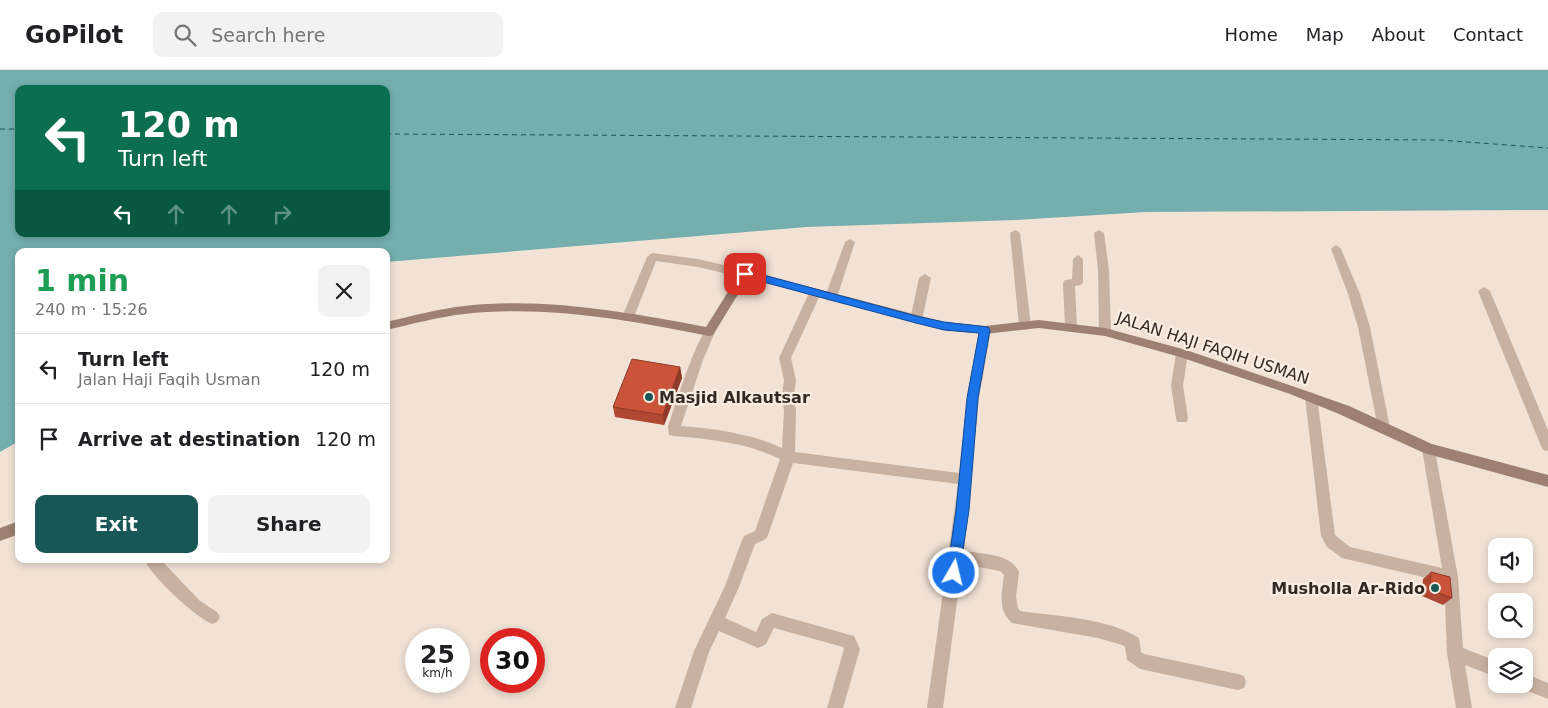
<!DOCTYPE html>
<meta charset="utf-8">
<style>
body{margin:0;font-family:"DejaVu Sans",sans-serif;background:#f2f2f2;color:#202124;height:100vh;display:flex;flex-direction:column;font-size:19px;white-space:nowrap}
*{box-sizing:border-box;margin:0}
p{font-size:16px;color:#757577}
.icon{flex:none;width:28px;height:28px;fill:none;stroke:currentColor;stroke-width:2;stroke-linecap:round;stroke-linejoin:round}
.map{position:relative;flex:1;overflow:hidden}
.drawer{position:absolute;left:15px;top:178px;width:375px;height:315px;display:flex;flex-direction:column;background:#fff;border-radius:10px;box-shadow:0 2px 8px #0003}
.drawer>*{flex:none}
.banner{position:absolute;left:15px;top:15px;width:375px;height:152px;border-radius:10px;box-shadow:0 2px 8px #0003;background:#0b6e4f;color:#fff;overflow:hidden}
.buttons{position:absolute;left:1488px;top:468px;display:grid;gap:10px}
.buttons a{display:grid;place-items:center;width:45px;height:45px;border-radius:10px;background:#fff;box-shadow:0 2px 8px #0003;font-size:25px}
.speed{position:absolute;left:405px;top:558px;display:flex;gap:10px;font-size:25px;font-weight:700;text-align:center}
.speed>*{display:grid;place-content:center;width:65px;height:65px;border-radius:50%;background:#fff;box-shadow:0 2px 8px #0003;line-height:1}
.speed small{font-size:12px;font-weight:400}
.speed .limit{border:8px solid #d22;background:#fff;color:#111}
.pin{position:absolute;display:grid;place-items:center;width:42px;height:42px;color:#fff;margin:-21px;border-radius:10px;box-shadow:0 2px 8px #0006}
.me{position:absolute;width:55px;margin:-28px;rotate:8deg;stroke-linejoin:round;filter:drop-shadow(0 0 4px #0008)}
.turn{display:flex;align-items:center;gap:18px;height:105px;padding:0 20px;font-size:22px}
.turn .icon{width:65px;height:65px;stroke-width:2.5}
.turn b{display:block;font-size:35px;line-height:42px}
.lanes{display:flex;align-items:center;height:48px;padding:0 20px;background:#0003;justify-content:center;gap:25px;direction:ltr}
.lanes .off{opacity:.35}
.round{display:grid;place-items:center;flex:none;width:52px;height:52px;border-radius:10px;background:#f2f2f2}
.overview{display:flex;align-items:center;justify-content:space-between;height:85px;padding:0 20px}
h1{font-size:30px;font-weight:700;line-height:38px;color:#1e9e55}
.cta{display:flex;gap:10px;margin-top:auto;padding:10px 20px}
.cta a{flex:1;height:58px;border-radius:10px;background:#195656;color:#fff;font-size:20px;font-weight:700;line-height:58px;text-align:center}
.cta a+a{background:#f2f2f2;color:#202124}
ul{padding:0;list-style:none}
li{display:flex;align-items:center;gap:15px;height:70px;padding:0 20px;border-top:1px solid #e0e0e0}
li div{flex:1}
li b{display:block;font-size:19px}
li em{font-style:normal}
header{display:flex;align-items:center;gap:30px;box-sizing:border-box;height:70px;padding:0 25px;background:#fff;border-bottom:1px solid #e0e0e0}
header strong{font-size:24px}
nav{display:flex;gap:28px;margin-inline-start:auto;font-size:18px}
.search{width:350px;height:45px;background:#f2f2f2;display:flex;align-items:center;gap:12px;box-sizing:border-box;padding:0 18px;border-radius:10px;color:#757577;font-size:19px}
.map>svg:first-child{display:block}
</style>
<header>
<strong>GoPilot</strong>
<div class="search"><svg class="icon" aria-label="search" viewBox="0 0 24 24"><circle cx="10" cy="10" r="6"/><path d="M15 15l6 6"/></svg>Search here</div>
<nav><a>Home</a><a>Map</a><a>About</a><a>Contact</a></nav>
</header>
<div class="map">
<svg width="1548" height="638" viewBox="0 0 1548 638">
<rect width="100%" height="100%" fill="#f1e2d5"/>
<path fill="#74afae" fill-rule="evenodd" d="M 0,0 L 1548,0 L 1548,140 L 1146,142 L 1016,150 L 806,157 L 386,192 L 386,181 L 19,181 L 19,371 L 0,382 ZM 19,19 L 386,19 L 386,164 L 19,164 Z"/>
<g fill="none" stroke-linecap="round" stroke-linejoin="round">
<g stroke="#195656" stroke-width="1" stroke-dasharray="5 4" stroke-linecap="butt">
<polyline points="0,59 19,59"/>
<polyline points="386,64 1440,70 1548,78"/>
</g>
<g fill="#c9b1a1" fill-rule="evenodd">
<polygon points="1015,160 1020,163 1031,256 1025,260 1019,256 1010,163"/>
<polygon points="1099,160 1104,163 1109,200 1111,262 1105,266 1099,262 1098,200 1094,163"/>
<polygon points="850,169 855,172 837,227 831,231 827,230 825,227 845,172"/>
<polygon points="1336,175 1341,179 1360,224 1370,257 1390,358 1389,362 1384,363 1379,362 1378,358 1358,257 1348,224 1331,179"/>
<polygon points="652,183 698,189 745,200 751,204 745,208 698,197 656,191 634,247 628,251 624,250 622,247 647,187"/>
<polygon points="1078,185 1083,189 1083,212 1081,215 1075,216 1077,257 1071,261 1065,257 1063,213 1065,210 1072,209 1073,189"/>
<polygon points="925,204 931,208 922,250 916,254 910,250 919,208"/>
<polygon points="1484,217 1490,221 1548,360 1548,381 1543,380 1541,376 1478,221"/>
<path d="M 815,219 L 821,223 L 791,288 L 796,310 L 794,326 L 796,341 L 795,382 L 959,403 L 967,328 L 979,260 L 985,256 L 989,257 L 991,260 L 979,328 L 964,481 C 981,484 1011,483 1019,502 L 1016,527 L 1018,538 L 1020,541 C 1056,546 1108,548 1139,568 L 1141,582 L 1144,584 L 1238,604 L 1244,606 L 1246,612 L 1244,618 L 1238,620 L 1140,599 L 1127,590 L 1125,577 L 1122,575 L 1098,568 L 1012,553 C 997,541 1002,521 1004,505 L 1000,501 L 962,494 L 943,638 L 927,638 L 958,414 L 793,393 L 768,465 L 766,469 L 755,474 L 739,517 L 725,548 L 756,562 L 762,549 L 772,543 L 854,566 L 860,579 L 843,638 L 827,638 L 844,579 L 843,577 L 774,558 L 766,574 L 758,578 L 719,561 L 709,582 L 691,638 L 675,638 L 694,581 L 725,516 L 742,470 L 744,466 L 755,461 L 780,389 C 747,373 711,369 674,366 L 669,365 L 668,357 C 673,342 698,261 709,258 L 715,262 L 703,290 L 681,356 C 715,359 750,363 782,378 L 784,341 L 782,326 L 784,310 L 779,288 L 809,223 Z"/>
<polygon points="1182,279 1188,283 1183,316 1188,348 1187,352 1177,352 1176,348 1171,316 1176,283"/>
<polygon points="1311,322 1315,324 1317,327 1335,465 1350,477 1442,498 1422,379 1424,375 1429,374 1434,375 1458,507 1463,578 1496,591 1496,607 1465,595 1472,638 1456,638 1447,583 1444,512 1342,488 1327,477 1321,466 1305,327 1307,324"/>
<path d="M 144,489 L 160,489 L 200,531 L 217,542 L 220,547 L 217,552 L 212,554 C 195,547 151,506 144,489 Z"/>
<polygon points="1524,603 1548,613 1548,629 1518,617 1517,614 1524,614"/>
</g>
<g fill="#9d7f73" fill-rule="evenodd">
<path d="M 745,200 L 944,252 L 985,256 L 1039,250 L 1105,258 L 1186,280 L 1298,318 L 1349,336 L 1432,374 L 1548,405 L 1548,417 L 1424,383 L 1339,344 L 1290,324 L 1180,287 L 1105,266 L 1039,258 L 985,264 L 944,260 L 748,208 L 713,265 L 709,266 C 628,250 547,235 464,244 C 438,247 412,254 386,260 L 386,252 C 412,246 438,239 464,236 C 546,227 626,242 706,257 L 741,201 Z"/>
<polygon points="19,451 19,464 0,471 0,458"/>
</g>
</g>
<g fill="#af4732">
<polygon points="680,297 682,308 664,355 615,347 613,337"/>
<polygon points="1431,502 1452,528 1443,535 1422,526 1423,509"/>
</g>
<polygon fill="#8e3a29" points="680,297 682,308 664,355 663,345"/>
<g fill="#cb533a" stroke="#8e3a29">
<polygon points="632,289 680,297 663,345 613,337"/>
<polygon points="1431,502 1450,507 1452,528 1430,520"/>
</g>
<polygon fill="#1a73e8" stroke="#114b97" points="745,200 916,246 944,252 988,257 990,260 978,328 969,440 959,507 954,509 949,507 947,503 956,440 967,328 979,263 944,260 916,253 741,206 741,201"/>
<g fill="#195656" stroke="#f9ede1" stroke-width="2">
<circle cx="649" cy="327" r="5"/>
<circle cx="1435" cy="518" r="5"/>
</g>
<g text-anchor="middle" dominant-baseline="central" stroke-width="4.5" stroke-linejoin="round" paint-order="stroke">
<g font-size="16" fill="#332824" stroke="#f9ede1">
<text transform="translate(1213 278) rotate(18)">JALAN HAJI FAQIH USMAN</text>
</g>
<g font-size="16" font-weight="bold" fill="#332824" stroke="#f9ede1" text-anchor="start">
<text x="659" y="327">Masjid Alkautsar</text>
<text x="1425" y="518" text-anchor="end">Musholla Ar-Rido</text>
</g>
</g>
</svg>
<div class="buttons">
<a><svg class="icon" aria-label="sound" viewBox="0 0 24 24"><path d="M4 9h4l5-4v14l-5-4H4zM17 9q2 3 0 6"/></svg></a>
<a><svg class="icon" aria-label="search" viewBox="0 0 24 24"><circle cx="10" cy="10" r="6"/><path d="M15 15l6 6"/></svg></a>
<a><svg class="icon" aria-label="layers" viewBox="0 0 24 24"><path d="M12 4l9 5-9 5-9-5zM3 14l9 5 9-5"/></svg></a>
</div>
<div class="speed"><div>25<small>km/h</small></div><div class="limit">30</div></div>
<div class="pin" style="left:745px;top:204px;background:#d93025"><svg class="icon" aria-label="arrive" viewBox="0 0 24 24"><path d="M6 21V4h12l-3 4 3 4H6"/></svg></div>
<svg class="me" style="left:954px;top:503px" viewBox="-20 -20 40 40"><circle r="17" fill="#1a73e8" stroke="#fff" stroke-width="3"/><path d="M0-11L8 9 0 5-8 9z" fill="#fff"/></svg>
<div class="banner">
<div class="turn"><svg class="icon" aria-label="left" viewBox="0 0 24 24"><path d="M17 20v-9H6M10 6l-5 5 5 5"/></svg><div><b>120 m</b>Turn left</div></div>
<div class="lanes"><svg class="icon" aria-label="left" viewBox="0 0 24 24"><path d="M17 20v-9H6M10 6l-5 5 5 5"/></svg><svg class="icon off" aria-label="ahead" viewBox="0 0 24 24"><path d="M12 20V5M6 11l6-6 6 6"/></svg><svg class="icon off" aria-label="ahead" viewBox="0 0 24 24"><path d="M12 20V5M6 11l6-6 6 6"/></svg><svg class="icon off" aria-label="right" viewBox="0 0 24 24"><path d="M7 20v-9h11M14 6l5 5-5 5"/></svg></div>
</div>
<section class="drawer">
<div class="overview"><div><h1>1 min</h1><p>240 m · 15:26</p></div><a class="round"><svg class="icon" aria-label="close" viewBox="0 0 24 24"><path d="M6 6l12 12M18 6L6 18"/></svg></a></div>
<ul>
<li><svg class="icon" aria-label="left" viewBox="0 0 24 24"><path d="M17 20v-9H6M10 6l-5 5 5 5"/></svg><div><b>Turn left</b><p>Jalan Haji Faqih Usman</p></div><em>120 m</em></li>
<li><svg class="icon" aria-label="arrive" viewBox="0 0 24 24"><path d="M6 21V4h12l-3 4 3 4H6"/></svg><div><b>Arrive at destination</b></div><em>120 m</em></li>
</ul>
<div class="cta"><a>Exit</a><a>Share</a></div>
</section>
</div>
